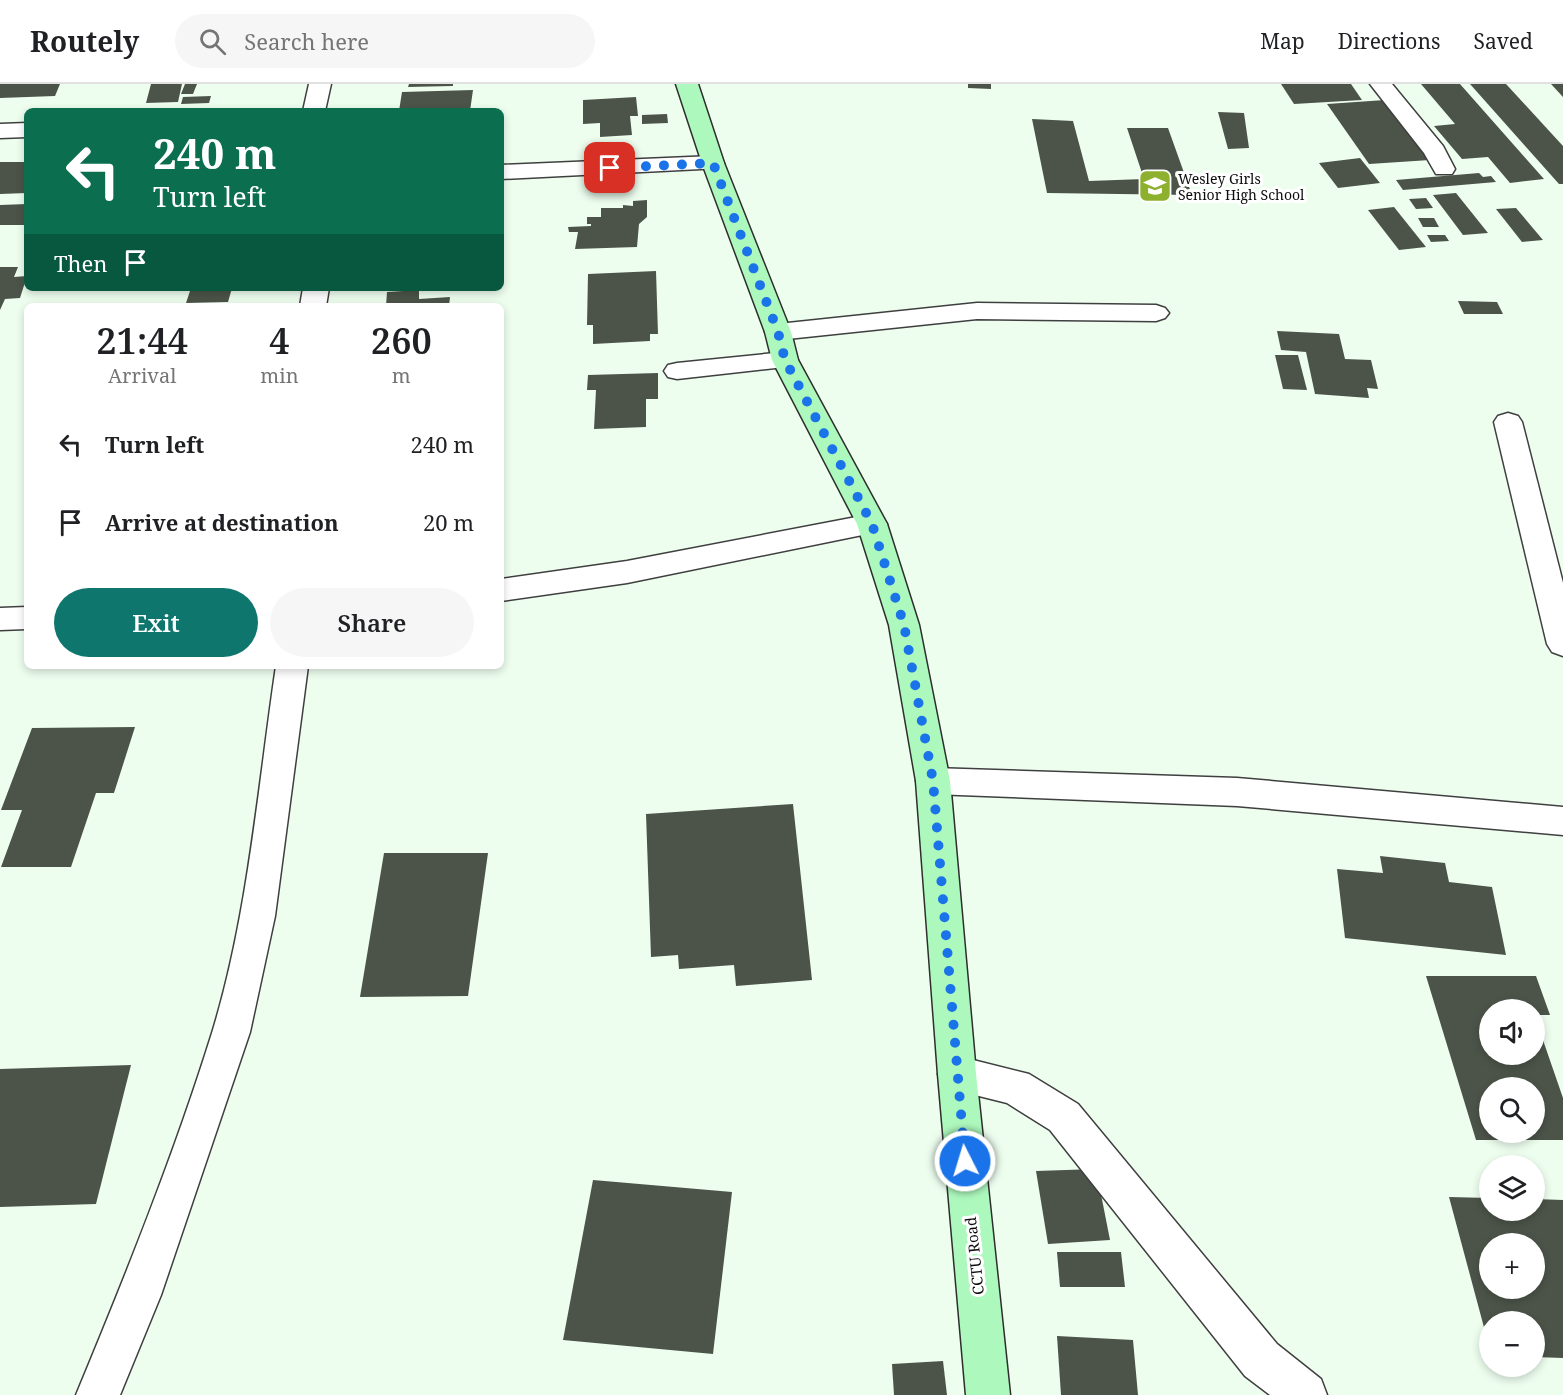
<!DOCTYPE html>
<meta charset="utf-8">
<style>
body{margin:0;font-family:"Noto Serif",serif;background:#f6f6f6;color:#202124;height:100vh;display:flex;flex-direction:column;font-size:22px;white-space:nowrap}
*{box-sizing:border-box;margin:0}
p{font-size:20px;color:#757577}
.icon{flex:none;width:33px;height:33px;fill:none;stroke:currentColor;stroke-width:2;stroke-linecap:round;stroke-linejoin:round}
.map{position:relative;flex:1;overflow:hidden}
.panel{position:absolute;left:24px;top:219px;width:480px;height:366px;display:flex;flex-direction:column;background:#fff;border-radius:9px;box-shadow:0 3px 9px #0003}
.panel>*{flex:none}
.hud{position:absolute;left:24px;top:24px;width:480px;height:183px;border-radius:9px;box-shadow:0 3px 9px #0003;background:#0b6e4f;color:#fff;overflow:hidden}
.buttons{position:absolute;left:1479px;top:915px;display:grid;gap:12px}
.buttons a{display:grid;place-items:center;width:66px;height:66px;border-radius:50%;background:#fff;box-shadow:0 3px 9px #0003;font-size:30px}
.pin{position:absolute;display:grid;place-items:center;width:51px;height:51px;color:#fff;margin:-26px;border-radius:12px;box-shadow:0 3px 9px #0006}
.me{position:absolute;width:66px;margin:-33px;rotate:355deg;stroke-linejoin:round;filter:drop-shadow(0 0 4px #0008)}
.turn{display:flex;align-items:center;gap:21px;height:126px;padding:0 30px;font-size:27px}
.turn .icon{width:78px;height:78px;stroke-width:2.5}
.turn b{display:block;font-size:42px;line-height:51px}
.then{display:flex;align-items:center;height:57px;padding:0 30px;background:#0003;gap:12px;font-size:22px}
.eta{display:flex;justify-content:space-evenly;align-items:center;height:102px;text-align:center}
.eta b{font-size:36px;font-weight:600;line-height:42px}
.action{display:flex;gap:12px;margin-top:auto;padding:12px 30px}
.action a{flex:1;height:69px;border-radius:36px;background:#0f766e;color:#fff;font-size:24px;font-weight:600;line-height:69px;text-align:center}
.action a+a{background:#f6f6f6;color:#202124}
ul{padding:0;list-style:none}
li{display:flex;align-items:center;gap:18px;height:78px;padding:0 30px}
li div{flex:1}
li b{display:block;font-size:22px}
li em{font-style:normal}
header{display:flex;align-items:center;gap:36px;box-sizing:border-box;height:84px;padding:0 30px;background:#fff;border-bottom:2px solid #e0e0e0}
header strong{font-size:28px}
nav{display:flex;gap:33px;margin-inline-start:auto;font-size:21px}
.search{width:420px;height:54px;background:#f6f6f6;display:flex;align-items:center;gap:15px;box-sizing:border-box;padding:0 21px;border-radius:33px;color:#757577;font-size:22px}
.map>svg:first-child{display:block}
</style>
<header>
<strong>Routely</strong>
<div class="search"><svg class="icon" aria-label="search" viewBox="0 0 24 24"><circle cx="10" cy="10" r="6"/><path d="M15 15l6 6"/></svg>Search here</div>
<nav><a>Map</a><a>Directions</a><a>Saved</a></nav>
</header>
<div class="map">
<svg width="1563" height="1311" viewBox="0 0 1563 1311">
<rect width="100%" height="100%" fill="#edfeef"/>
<g fill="#4c5449" fill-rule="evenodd">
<polygon points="0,0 60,0 55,12 0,14"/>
<polygon points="151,0 182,0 178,18 146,19"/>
<polygon points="185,0 197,0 193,10 181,10"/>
<polygon points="409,0 453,0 453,2 408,3"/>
<polygon points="968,0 991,0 991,5 968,4"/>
<polygon points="1281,0 1351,0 1362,16 1294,20"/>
<polygon points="1421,0 1460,0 1544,95 1510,99 1488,73 1462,75 1434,42 1455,40"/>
<polygon points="1470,0 1506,0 1563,62 1563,100 1559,100"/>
<polygon points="1551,0 1563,0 1563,13"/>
<polygon points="473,6 470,27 399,27 402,8"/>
<polygon points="211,12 209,19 181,20 183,13"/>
<polygon points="636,13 638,32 630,32 632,51 600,53 600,39 583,40 583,16"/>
<polygon points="1385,16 1430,76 1369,80 1327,20"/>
<polygon points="1218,28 1244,29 1249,64 1228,65"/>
<polygon points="667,30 668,39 642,40 642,31"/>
<polygon points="1032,35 1073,37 1089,97 1144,95 1127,44 1168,44 1192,111 1047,109"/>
<polygon points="1360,74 1380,99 1338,104 1319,79"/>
<polygon points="0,78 27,78 27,109 0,110"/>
<polygon points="1479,89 1483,93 1491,92 1496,98 1403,106 1396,96"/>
<polygon points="1456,109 1488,149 1463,151 1433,111"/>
<polygon points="1426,114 1433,124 1416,125 1409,115"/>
<polygon points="647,116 647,133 639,140 637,163 575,165 578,148 569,148 568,143 591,142 591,140 587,140 587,133 601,133 601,124 623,124 623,121 633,122 633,117"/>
<polygon points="27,120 27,141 0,141 0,121"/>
<polygon points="1394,123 1426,163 1399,166 1368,126"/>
<polygon points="1516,124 1543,156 1522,158 1496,125"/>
<polygon points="1418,134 1434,134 1439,143 1423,143"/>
<polygon points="1427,151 1445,151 1449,157 1431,158"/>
<polygon points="0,183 18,183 14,193 27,192 20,214 5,215 0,226"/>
<polygon points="656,187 658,250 650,250 650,257 593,260 593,241 587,241 588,190"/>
<polygon points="191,204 232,204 228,218 186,219"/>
<polygon points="419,206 419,215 450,213 449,222 386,222 387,208"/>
<polygon points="1458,217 1497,218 1503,230 1464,230"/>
<polygon points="1277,247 1339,250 1345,275 1371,276 1378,305 1367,304 1369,314 1315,310 1306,268 1281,266"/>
<polygon points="1275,271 1298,271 1307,306 1283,305"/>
<polygon points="658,289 658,315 646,315 646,343 594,345 596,306 587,306 588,291"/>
<polygon points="135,643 114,709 96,709 71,783 1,783 22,726 1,726 32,644"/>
<polygon points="793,720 812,896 736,902 734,881 679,885 678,871 651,873 646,730"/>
<polygon points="384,769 488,769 468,912 360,913"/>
<polygon points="1380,772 1445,779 1449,798 1492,803 1506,871 1345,854 1337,785 1383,789"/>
<path d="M 1426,892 L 1536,892 L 1550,931 L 1534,931 L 1534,926 L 1490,926 L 1490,970 L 1534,970 L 1535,933 L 1563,1014 L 1563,1056 L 1476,1056 ZM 1490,1004 L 1534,1004 L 1534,1048 L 1490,1048 Z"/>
<polygon points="131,981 96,1120 0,1123 0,985"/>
<polygon points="1096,1085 1110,1156 1048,1160 1036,1087"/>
<polygon points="593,1096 732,1108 713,1270 563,1256"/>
<path d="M 1449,1113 L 1490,1114 L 1490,1126 L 1534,1126 L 1534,1115 L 1563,1116 L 1563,1274 L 1534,1273 L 1534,1238 L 1490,1238 L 1489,1262 ZM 1490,1160 L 1534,1160 L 1534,1204 L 1490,1204 Z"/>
<polygon points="1057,1168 1121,1168 1125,1203 1060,1203"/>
<polygon points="1057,1252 1133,1256 1138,1311 1061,1311"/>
<polygon points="943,1277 947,1311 894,1311 892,1280"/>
</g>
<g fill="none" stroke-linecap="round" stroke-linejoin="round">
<defs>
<g id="street">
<polygon points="309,0 331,0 325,27 303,27"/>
<polygon points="1370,0 1392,0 1443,62 1455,85 1452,90 1436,90 1424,69"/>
<polygon points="27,39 27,53 0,54 0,40"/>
<polygon points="713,72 721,74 724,79 721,84 501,95 501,81"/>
<polygon points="303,204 329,204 326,222 300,222"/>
<polygon points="977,219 1156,221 1165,224 1169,229 1165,234 1156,237 977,235 778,256 769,254 765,248 769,242 778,240"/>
<polygon points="785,268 794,270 798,276 794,282 677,295 668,293 664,287 668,281 677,279"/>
<polygon points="1508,329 1518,332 1522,338 1563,499 1563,572 1552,568 1547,560 1494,338 1498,332"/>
<polygon points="872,430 882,433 887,440 882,447 627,499 501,517 501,495 627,477"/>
<polygon points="27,523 27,545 0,546 0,524"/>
<path d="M 276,582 L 308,582 L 275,832 L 250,948 L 161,1211 L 120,1311 L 76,1311 C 125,1193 174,1071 212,949 C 248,832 258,703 276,582 Z"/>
<polygon points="933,684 1237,694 1563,723 1563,751 1237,722 933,710 921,706 916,697 921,688"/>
<polygon points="957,972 1029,990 1078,1020 1277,1260 1321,1295 1327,1311 1270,1311 1245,1292 1050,1046 1007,1019 943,1003 938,990 943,977"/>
</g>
<polygon id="secondary" points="676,0 698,0 724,79 791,248 798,276 887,440 919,541 950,697 976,990 1010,1311 966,1311 938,990 916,697 889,541 857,440 772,276 765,248 702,79"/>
</defs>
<use href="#street" stroke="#3f3f3f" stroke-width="3"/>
<use href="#secondary" stroke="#2e2e2e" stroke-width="3"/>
<use href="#street" fill="#fff" fill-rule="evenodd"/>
<use href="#secondary" fill="#adf9bd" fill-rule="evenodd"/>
</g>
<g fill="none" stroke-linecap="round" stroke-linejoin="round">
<polyline stroke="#1a73e8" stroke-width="10" stroke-dasharray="0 18" points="610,84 713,79 778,248 785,276 872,440 904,541 933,697 965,1077"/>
</g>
<defs>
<symbol id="school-square" viewBox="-11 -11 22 22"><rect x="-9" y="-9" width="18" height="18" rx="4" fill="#8db12f" stroke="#fff"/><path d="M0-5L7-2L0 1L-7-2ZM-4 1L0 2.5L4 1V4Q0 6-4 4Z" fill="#fff"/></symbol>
</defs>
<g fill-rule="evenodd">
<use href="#school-square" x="1136" y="83" width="38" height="38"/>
</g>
<g text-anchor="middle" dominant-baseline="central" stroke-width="6" stroke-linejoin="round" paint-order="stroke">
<g font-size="14" fill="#0c0c0c" stroke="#fff" text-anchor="start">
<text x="1178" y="94">Wesley Girls<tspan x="1178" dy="16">Senior High School</tspan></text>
</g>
<g font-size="15" fill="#0c0c0c" stroke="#fff">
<text transform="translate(974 1172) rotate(-96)">CCTU Road</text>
</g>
</g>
</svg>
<div class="buttons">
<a><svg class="icon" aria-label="sound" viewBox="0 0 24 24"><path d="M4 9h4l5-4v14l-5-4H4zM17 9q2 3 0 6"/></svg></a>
<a><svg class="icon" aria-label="search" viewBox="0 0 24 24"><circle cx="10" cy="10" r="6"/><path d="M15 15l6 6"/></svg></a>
<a><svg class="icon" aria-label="layers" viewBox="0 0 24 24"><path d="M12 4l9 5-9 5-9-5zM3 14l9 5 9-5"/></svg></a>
<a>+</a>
<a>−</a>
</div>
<div class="pin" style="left:610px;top:84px;background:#d93025"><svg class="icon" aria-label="arrive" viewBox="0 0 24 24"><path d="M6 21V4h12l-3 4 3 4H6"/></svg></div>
<svg class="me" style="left:965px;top:1077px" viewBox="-20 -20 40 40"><circle r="17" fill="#1a73e8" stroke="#fff" stroke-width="3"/><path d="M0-11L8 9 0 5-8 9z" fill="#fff"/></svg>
<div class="hud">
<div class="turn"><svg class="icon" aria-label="left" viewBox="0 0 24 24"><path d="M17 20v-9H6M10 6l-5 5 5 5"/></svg><div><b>240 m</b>Turn left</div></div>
<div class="then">Then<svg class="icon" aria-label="arrive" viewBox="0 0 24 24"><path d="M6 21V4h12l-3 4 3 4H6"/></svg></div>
</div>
<section class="panel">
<div class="eta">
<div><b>21:44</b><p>Arrival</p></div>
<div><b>4</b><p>min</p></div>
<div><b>260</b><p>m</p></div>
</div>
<ul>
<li><svg class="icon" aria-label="left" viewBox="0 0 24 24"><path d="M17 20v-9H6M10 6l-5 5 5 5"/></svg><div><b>Turn left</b></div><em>240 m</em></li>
<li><svg class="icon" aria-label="arrive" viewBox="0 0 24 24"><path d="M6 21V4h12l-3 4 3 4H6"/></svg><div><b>Arrive at destination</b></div><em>20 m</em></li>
</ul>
<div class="action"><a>Exit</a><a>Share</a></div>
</section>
</div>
